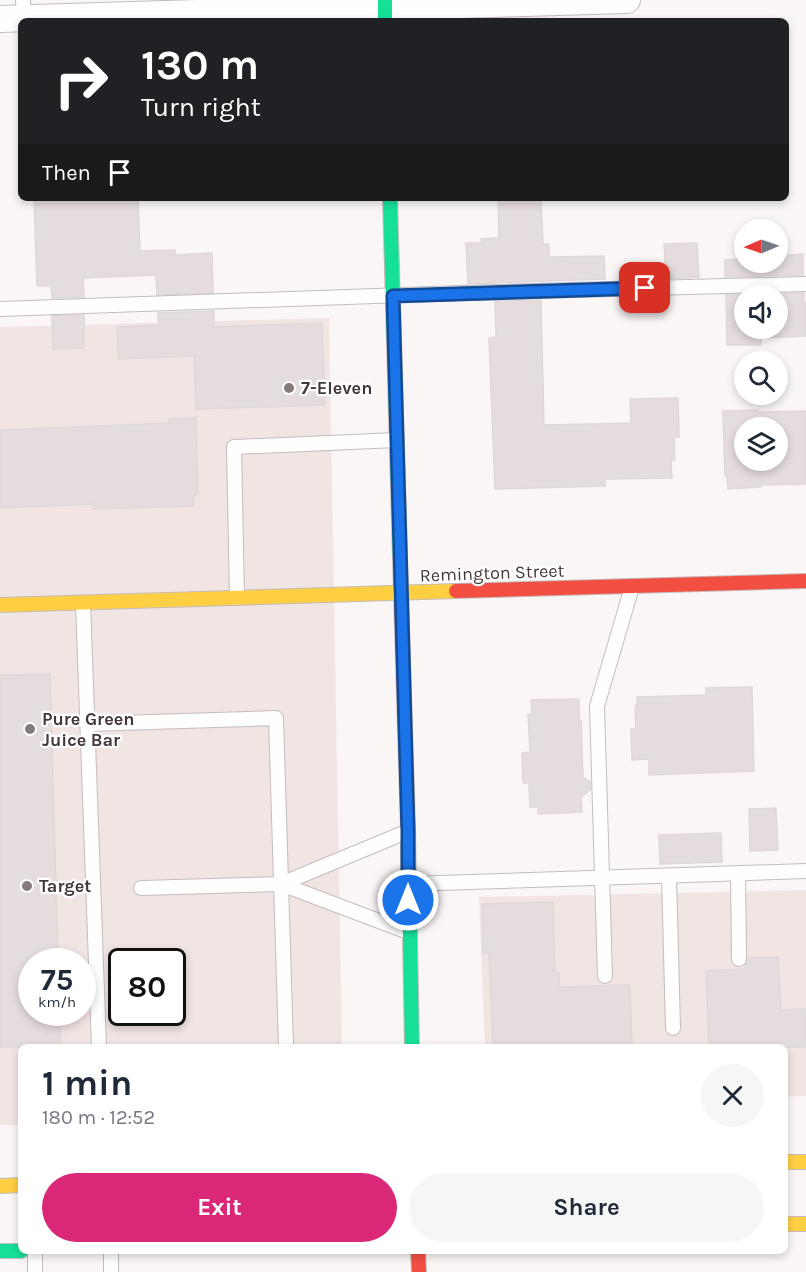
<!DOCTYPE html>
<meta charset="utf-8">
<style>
body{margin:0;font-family:Karla,sans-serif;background:#f6f6f7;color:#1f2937;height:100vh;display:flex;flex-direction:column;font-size:22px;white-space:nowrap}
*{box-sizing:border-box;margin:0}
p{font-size:20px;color:#747a83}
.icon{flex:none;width:33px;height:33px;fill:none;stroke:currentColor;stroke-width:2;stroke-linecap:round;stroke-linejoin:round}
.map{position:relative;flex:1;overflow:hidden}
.drawer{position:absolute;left:18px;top:1044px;width:770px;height:210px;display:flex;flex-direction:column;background:#fff;border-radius:9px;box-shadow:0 3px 9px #0003}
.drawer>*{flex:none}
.hud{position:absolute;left:18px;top:18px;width:771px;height:183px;border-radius:9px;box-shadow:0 3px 9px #0003;background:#202124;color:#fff;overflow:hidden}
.needle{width:39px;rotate:268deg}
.tools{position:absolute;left:734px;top:219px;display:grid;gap:12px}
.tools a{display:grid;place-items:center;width:54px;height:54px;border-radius:50%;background:#fff;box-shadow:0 3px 9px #0003;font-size:30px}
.speed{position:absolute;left:18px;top:948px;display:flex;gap:12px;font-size:30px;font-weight:700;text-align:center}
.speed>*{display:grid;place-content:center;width:78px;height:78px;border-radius:50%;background:#fff;box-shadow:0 3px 9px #0003;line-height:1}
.speed small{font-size:15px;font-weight:400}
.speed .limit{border:3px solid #111;border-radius:9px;background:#fff;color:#111}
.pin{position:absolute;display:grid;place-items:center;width:51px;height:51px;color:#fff;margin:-26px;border-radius:12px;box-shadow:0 3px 9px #0006}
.me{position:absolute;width:66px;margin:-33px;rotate:0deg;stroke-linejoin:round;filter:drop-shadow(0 0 4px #0008)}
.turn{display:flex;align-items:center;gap:21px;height:126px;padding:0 24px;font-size:27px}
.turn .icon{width:78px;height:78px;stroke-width:2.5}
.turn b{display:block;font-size:42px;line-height:51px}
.then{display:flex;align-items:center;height:57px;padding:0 24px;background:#0003;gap:12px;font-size:22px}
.round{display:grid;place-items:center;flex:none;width:63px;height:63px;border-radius:32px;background:#f6f6f7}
.summary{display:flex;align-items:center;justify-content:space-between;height:102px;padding:0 24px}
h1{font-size:36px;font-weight:700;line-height:45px}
.action{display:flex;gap:12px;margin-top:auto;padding:12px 24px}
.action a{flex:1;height:69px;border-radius:36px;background:#db2777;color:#fff;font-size:24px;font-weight:700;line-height:69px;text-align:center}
.action a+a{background:#f6f6f7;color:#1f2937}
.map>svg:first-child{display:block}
</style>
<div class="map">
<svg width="806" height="1272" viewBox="0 0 806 1272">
<rect width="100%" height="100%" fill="#fbf6f6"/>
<g fill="#f1e5e4" fill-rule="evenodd">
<path d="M 329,318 L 342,1047 L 21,1047 L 21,1125 L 0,1125 L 0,327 ZM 32,962 L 82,962 L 82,1012 L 32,1012 ZM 122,962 L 172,962 L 172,1012 L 122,1012 Z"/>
<polygon points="806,890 806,1096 785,1097 784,1047 485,1047 479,897"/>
</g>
<g fill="#e5dcde" stroke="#dfd8d9" stroke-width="1.5" fill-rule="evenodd">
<polygon points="34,198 138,198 140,251 175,250 175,255 212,253 213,293 157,295 156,275 83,278 84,297 52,298 51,286 37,286"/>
<polygon points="498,198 541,198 543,244 549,244 549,257 604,256 605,279 468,284 466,243 482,243 481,239 499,238"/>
<polygon points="697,243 699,277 666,279 664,244"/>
<polygon points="803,254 803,275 725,277 725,260 744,259 744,262 777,262 777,256"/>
<path d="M 804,293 L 804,302 L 806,302 L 806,336 L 761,338 L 761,345 L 727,345 L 726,295 ZM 744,296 L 777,296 L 777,328 L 744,328 Z"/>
<polygon points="541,300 544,425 631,423 630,399 678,398 679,437 674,437 675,460 671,460 672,478 605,479 605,486 495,489 489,338 496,337 495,301"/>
<polygon points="214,311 214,327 322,323 325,405 196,409 194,356 118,359 117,327 158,325 158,313"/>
<polygon points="84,315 84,348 53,349 52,316"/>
<path d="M 758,410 L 758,412 L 806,411 L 806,484 L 761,485 L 761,487 L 728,489 L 727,476 L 725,476 L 723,411 ZM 744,428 L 777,428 L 777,460 L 744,460 Z"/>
<polygon points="196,418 198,494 194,495 194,506 93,509 93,504 0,508 0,430 170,423 169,419"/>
<polygon points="50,674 58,962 32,962 32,1012 59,1012 60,1047 0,1047 0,675"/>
<polygon points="752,687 754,771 649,775 649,759 632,760 631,729 636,729 635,706 637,706 637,697 706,695 706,688"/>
<polygon points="579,699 579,720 581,720 583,777 590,782 590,790 581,797 582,812 538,814 538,807 530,807 529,783 523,783 522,753 530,752 528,714 532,714 531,700"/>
<polygon points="776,808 778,850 750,851 749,809"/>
<polygon points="721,833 722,862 660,864 659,835"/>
<polygon points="553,902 555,973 559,973 559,987 630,985 632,1047 493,1047 489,953 483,954 482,904"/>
<polygon points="778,957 781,1010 806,1009 806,1047 709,1047 706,971 745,969 745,965 748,958"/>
</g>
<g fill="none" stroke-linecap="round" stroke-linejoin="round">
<defs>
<g id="lane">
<polyline points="23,0 24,18"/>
<polyline points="0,309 461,293 806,284"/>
<polyline points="237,598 234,447 397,440"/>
<polyline points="83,603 99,1047"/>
<polyline points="87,724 276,718 286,1047"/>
<polyline points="738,874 739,959"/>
<polyline points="669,876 673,1028"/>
<polyline points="281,884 408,932"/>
<polyline points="408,884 806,871"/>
<polyline points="141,888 281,884 406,832"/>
<polyline points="605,976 597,706 632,587"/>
<polyline points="35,1251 35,1272"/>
<polyline points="111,1251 111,1272"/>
</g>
<polyline id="street" points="0,19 627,0"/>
<g id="fast">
<polyline points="385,0 385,21"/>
<polyline points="390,198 400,559"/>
<polyline points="408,829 412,1047"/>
<polyline points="0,1251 21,1251"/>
</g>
<g id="slow">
<polyline points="0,605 456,591"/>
<polyline points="784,1162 806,1162"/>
<polyline points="0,1186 21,1185"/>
<polyline points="784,1224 806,1224"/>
</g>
<g id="jam">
<polyline points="400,559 408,829"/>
<polyline points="456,591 806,581"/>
<polyline points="418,1251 419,1272"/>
</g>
</defs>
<use href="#lane" stroke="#c4bcbc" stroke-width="16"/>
<use href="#street" stroke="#c4bcbc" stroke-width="28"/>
<use href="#fast" stroke="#c4bcbc" stroke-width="16"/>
<use href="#slow" stroke="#c4bcbc" stroke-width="16"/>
<use href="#jam" stroke="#c4bcbc" stroke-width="16"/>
<use href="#lane" stroke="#fefefe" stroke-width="14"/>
<use href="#street" stroke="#fefefe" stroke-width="26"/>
<use href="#fast" stroke="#16e098" stroke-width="14"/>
<use href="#slow" stroke="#ffcf43" stroke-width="14"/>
<use href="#jam" stroke="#f24e42" stroke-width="14"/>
</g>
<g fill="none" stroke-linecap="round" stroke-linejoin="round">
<defs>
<polyline id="route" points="408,900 408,831 393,296 645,288"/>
</defs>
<use href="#route" stroke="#114b97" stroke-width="15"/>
<use href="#route" stroke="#1a73e8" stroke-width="10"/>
</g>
<g fill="#847a7a" stroke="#fff" stroke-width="2">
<circle cx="289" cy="388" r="6"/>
<circle cx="30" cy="729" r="6"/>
<circle cx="27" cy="886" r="6"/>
</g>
<g text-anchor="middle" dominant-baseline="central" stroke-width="4.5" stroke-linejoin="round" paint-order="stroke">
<g font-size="18" font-weight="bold" fill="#443837" stroke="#fff" text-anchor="start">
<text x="301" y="388">7-Eleven</text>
<text x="42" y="719">Pure Green<tspan x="42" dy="21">Juice Bar</tspan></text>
<text x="39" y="886">Target</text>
</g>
<g font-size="18" fill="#443837" stroke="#fff">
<text transform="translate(492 573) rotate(-2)">Remington Street</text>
</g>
</g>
</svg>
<div class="tools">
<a><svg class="needle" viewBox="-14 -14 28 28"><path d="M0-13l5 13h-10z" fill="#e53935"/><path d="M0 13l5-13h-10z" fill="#747a83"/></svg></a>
<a><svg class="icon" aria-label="sound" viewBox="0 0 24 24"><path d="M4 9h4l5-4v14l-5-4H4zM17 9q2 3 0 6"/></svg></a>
<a><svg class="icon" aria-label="search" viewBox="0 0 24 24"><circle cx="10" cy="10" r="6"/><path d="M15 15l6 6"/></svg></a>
<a><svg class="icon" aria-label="layers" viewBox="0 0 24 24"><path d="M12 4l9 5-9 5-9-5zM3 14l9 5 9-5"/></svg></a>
</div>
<div class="speed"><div>75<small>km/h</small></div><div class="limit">80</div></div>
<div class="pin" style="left:645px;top:288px;background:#d93025"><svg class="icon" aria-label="arrive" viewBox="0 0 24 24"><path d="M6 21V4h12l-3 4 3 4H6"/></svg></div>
<svg class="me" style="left:408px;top:900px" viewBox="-20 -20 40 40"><circle r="17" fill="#1a73e8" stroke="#fff" stroke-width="3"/><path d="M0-11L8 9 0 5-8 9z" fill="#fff"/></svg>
<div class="hud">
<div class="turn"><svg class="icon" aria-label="right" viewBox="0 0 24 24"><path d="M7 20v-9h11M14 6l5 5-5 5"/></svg><div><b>130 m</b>Turn right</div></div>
<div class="then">Then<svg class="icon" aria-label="arrive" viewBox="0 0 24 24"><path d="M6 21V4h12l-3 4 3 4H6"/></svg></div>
</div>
<section class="drawer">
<div class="summary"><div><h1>1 min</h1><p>180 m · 12:52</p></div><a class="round"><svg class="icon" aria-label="close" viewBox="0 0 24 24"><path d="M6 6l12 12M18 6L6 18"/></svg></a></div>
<div class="action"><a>Exit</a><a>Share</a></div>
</section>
</div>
